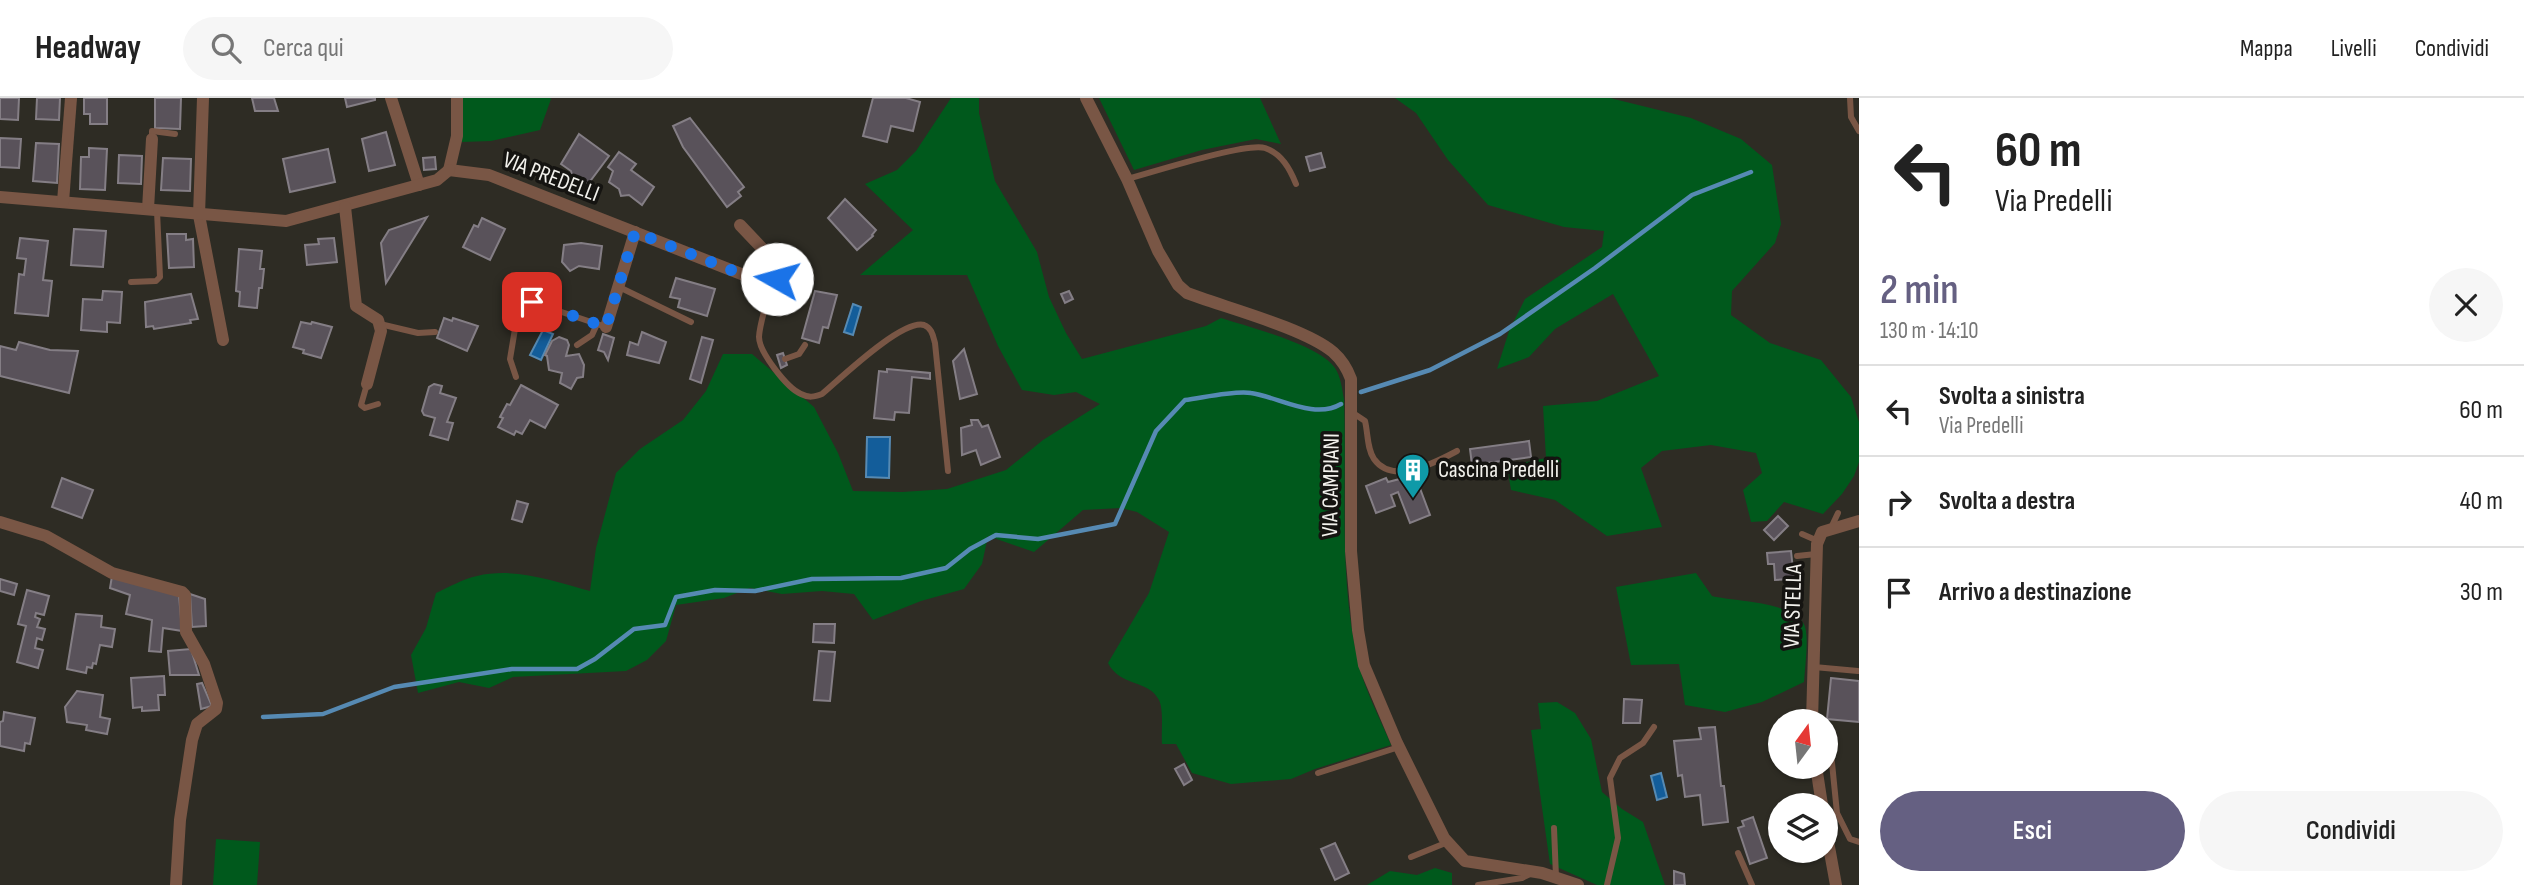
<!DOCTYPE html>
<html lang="it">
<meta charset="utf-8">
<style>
body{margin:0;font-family:"Sofia Sans Condensed",sans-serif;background:#f6f6f6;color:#222;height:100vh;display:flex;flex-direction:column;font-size:26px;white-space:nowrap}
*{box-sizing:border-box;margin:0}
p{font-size:23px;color:#767676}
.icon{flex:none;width:38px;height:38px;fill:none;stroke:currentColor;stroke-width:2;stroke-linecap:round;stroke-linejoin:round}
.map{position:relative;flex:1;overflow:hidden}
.sheet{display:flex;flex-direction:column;background:#fff;width:665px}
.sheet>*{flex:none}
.top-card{background:#fff;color:#222;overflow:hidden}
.needle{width:46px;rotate:15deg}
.fabs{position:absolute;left:1768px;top:611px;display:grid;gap:14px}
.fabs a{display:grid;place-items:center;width:70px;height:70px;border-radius:50%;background:#fff;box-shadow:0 2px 5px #0004;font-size:35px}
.pin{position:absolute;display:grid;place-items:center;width:60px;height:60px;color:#fff;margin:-30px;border-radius:14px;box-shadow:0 4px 10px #0006}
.me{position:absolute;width:77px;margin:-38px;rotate:277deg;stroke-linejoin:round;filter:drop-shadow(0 0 5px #0008)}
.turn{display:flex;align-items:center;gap:24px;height:147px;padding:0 21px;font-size:32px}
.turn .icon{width:91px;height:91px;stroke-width:2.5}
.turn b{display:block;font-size:49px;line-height:60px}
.round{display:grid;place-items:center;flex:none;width:74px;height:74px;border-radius:37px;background:#f6f6f6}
.overview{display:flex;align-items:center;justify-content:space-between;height:119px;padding:0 21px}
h1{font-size:42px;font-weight:600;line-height:52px;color:#656082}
.cta{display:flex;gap:14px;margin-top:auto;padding:14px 21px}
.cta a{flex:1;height:80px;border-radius:42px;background:#656082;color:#fff;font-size:28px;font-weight:600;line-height:80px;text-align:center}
.cta a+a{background:#f6f6f6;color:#222}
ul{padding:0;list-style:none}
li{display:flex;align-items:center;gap:21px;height:91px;padding:0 21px;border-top:2px solid #e0e0e0}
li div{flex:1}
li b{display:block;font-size:26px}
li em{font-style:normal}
header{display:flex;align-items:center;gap:42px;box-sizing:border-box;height:98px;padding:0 35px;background:#fff;border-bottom:2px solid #e0e0e0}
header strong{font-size:33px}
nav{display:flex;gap:38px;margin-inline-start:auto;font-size:24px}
.search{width:490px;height:63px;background:#f6f6f6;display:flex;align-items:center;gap:18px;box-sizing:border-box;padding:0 24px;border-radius:38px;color:#767676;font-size:26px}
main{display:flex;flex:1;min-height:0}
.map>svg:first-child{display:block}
</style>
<header>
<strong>Headway</strong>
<div class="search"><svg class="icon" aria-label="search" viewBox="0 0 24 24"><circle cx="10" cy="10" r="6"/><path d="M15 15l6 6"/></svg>Cerca qui</div>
<nav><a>Mappa</a><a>Livelli</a><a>Condividi</a></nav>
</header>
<main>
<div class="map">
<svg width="1859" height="787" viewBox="0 0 1859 787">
<rect width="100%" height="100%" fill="#2e2c24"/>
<g fill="#00591c">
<polygon points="462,0 550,0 551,1 540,32 491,43 462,44"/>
<path d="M 951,0 L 979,0 L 979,15 L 995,83 L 1037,154 L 1049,199 L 1066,235 L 1082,261 L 1206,228 L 1221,220 C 1249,229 1320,247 1335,270 C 1341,279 1342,291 1344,301 C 1347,388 1338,477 1358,563 C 1364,591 1380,620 1391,647 L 1315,671 L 1291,681 L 1231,686 L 1192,675 L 1176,646 L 1162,646 C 1161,634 1164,613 1159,602 C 1148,581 1120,589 1108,565 L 1149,495 L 1169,434 L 1137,414 L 1121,410 L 1083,412 L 1034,454 L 988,438 L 982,466 L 964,491 L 921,503 L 873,522 L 854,496 L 822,493 L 782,496 L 750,490 L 724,500 L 676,507 L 666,543 L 647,562 L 626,573 L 513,579 L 489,590 L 459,584 L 418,595 L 411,557 L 426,530 L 436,495 C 449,489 463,481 477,478 C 515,469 553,483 590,493 L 596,450 L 616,375 L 640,351 L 683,322 L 706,293 L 723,256 L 752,256 L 814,309 L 838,355 L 853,393 L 902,394 L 947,391 L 1006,372 L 1043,342 L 1100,306 L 1076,294 L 1054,297 L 1022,292 L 998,248 L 967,177 L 860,177 L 913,132 L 865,86 L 897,72 L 916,53 Z"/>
<polygon points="1099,0 1260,0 1281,46 1256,41 1202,52 1134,72"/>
<polygon points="1395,0 1610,0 1691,20 1741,41 1772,67 1781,126 1775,145 1732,193 1731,217 1770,245 1821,262 1851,299 1859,324 1859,364 1854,378 1842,396 1823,416 1784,404 1767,423 1751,424 1743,392 1762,375 1756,355 1711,347 1662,353 1641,370 1662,429 1607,438 1555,402 1511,392 1507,368 1546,360 1543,308 1597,303 1659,278 1613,196 1555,231 1529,259 1497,271 1509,233 1525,201 1602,149 1604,133 1564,129 1488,107 1448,62 1416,15"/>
<path d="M 1696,475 L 1712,498 C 1735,504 1803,503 1806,533 C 1808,549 1805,568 1804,584 L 1762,604 L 1725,614 L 1685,607 L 1679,566 L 1631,567 L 1616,489 Z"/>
<polygon points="1557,604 1575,615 1591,641 1602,694 1622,711 1643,724 1665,787 1597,787 1550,766 1531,632 1541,631 1538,605"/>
<polygon points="216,741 260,744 257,787 213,787"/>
<polygon points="1435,770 1452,775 1452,787 1367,787 1390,773 1417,777"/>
</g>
<g fill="#135d9a" stroke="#568ab3" stroke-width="2">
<polygon points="853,206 861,209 853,237 844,234"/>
<polygon points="543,232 553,236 541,262 530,257"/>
<polygon points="867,339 890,339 889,380 866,379"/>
<polygon points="1661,675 1667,699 1657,702 1651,678"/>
</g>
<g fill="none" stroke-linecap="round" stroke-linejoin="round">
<g stroke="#568ab3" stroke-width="4.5">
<polyline points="1361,294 1430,272 1500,236 1595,170 1692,97 1751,74"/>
<path d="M 263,619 L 323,616 L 394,589 L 512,571 L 577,571 L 595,561 L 634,531 L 665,527 L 676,499 L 715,492 L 755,493 L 812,481 L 901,480 L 946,470 L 970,451 L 996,437 L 1038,441 L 1115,426 L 1156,333 L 1185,302 C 1202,300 1235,292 1251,295 C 1279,299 1314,322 1341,306"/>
</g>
</g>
<g fill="#59525a" stroke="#847e85" stroke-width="2">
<polygon points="0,0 19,0 18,22 0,21"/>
<polygon points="37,0 60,0 59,22 36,21"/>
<polygon points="84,0 107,0 107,26 90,26 90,16 84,16"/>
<polygon points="155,0 181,0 180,31 155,30"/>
<polygon points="252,0 274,0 278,13 255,13"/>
<polygon points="345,0 375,0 375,2 347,9"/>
<polygon points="873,0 906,0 920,4 913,33 891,28 887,44 863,38"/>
<polygon points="690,20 744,89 738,94 741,98 727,109 683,49 673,28"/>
<polygon points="386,34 395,67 369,73 362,41"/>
<polygon points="579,36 609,58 588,86 581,81 573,81 571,73 561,66"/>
<polygon points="0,40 21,41 19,70 0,69"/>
<polygon points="36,45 59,46 57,85 33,83"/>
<polygon points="89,50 107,51 105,92 80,91 81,59 89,59"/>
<polygon points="328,51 335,84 290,94 283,61"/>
<polygon points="619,54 636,66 631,72 654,89 642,107 629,97 621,98 619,91 609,84 613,73 608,69"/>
<polygon points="1321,55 1325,69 1310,73 1306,59"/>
<polygon points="119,57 142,58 141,86 118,85"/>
<polygon points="435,59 436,71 424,72 423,60"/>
<polygon points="163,60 191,61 190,93 161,92"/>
<polygon points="845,101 876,132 872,137 873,138 857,152 828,120"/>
<polygon points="427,119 386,185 381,145 389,132"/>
<polygon points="482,120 505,131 490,162 463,149 474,127 478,129"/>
<polygon points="74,131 106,133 103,169 71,167"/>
<polygon points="167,136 186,136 186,142 193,141 194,169 169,170"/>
<polygon points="20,140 48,143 43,182 52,183 48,218 15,215 19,176 24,177 26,161 17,160"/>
<polygon points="334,140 337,164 307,167 305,147 319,146 318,141"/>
<polygon points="581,145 602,148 599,171 579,168 570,173 562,164 564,147"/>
<polygon points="239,151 262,153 260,171 264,171 262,190 259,190 257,210 239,208 240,194 236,193"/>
<polygon points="676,180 715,191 707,218 678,209 680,201 670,199"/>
<polygon points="103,193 122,194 120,225 107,224 107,234 81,232 83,201 102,202"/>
<polygon points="815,193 837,197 828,230 823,229 819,245 802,240"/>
<polygon points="1069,193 1073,201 1065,205 1061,196"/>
<polygon points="191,196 198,221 190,222 191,225 154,231 153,228 146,229 145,204"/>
<polygon points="444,220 452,223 453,220 478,228 467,253 437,240"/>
<polygon points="301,224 311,226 312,224 332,229 321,260 303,255 304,252 293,249"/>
<polygon points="642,234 666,244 659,265 627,257 630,244 638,247"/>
<polygon points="603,236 614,240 608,262 604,254 598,252"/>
<polygon points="559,239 567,242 569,247 566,258 579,256 584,267 583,279 577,280 571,291 560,285 562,275 549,272 547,258 545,257 552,243"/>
<polygon points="702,239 713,242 701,285 690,281"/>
<polygon points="19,244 50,252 78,253 69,295 0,278 0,248 16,252"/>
<polygon points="964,251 977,296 960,301 953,263"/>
<polygon points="783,255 787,267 781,270 777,257"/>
<polygon points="887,271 930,275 930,281 912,279 909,315 895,314 894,322 874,320 879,273 887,274"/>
<polygon points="434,286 442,288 440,295 456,300 447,324 453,325 448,342 430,337 435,320 424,317 422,313 429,289"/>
<polygon points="521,287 558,307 545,330 530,322 522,336 516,333 514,337 498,329 503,320 500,319 507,306 510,307"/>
<polygon points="971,322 978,322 982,329 988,327 1000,359 981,367 976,352 962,357 961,330 972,327"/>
<polygon points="1529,343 1531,359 1472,367 1470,351"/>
<polygon points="1415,377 1430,417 1410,425 1398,394 1391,397 1395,408 1376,415 1366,388 1386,380 1388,384"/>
<polygon points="62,380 93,392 82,420 52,409"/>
<polygon points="517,403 528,406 522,424 512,421"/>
<polygon points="1778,418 1788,428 1774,442 1764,432"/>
<polygon points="1791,453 1794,481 1775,482 1774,466 1768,466 1767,455"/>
<polygon points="112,478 179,497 182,533 163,530 161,554 149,553 152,522 126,516 130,497 110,490"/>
<polygon points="0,481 17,486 14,497 0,493"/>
<polygon points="27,492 49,498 44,517 36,515 35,519 40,521 37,529 45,531 42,542 37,540 35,550 43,552 38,570 17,564 26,528 18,526"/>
<polygon points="190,496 205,501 206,528 192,529"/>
<polygon points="76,516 102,518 101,529 115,531 112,549 100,547 96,566 93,565 92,570 87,569 86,575 67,571"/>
<polygon points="814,526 835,526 834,545 813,544"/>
<polygon points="191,551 199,577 170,577 168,553"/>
<polygon points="819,553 835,554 830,603 814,602"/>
<polygon points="164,578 165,597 158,597 159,612 142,613 142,609 133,610 131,580"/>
<polygon points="1831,580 1859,583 1859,624 1827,621"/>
<polygon points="202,585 212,608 201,611 197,586"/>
<polygon points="77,593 103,597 100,619 110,621 107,636 86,632 87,627 67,624 65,609"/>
<polygon points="1624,601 1642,602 1640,625 1623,625"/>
<polygon points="4,614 35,620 30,646 25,645 24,653 0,648 0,624 3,623"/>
<polygon points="1715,629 1721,688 1724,688 1728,724 1703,727 1700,697 1685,699 1682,677 1678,678 1674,643 1701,641 1699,630"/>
<polygon points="1184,666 1192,682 1184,687 1175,671"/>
<polygon points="1753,719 1767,760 1750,766 1738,730 1744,728 1742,723"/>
<polygon points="1335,745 1349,775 1335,782 1321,751"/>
<polygon points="1674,773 1684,776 1685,787 1674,787"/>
</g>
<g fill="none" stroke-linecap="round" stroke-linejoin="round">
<g stroke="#795645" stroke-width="6">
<polyline points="1850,0 1851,19 1859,33"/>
<polyline points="152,40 152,33 175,36"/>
<path d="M 1127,81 C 1150,75 1246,44 1265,50 C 1282,56 1290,71 1296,86"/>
<polyline points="131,184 156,183 160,179 157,113"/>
<path d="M 769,185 C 769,204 760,221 759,239 C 759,254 787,290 801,296 C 809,300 814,299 822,296 C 840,281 902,221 924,227 C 932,230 933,238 935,245 L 948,373"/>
<polyline points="619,189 691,224"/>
<polyline points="380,226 418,235 435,234"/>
<polyline points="577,247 592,237 597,226"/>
<polyline points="785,261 799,256 805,247"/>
<polyline points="516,279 510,261 515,231 523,208 532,204 606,229"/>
<polyline points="367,286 361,307 365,310 378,306"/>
<path d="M 1353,315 L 1365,323 C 1368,335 1367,351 1374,361 C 1393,388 1436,364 1457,353"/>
<polyline points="1830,432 1838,415"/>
<polyline points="1802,436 1818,443"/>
<polyline points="1797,458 1816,456"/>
<polyline points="1814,569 1858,573"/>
<polyline points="1829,635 1837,715 1850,741 1859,744"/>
<polyline points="1318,675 1399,649"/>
<polyline points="1554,730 1556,779"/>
<polyline points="1738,755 1752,787"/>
<polyline points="1411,759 1448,744"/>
<polyline points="1478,787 1522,780 1532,775"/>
<polyline points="1607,787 1618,740 1610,680 1620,660 1643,645 1654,629"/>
</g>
<g stroke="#795645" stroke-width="12">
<polyline points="203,0 199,117 223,242"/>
<polyline points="391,0 419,87"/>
<path d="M 1086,0 L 1127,81 L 1158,153 L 1178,187 L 1187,195 L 1201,200 C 1235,212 1307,232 1333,254 C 1342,262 1347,270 1351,281 L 1351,453 L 1358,532 L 1364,567 L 1397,645 L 1444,740 L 1465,763 L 1542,775 L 1578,787"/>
<polyline points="449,72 489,77 764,185 769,185 777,181 778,167 740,127"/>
<polyline points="449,72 457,38 457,0"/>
<polyline points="0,99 286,123 437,82 449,72"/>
<polyline points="63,104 71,0"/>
<polyline points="345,109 356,208 378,222 381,233 367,286"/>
<polyline points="148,111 152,41"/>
<polyline points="606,229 635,134"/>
<polyline points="0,424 46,438 112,475 182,494 185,497 186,534 204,566 217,605 216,611 197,626 192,642 180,722 176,787"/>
<polyline points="1812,623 1817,446 1822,434 1859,423"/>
<polyline points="1816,668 1822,707"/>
<polyline points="1825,727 1836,787"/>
</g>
</g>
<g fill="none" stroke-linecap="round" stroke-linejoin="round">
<polyline stroke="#1a73e8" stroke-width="12" stroke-dasharray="0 21.6" points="532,204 606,229 635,134 764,185 769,185 777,181"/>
</g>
<defs>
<symbol id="building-pin" viewBox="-11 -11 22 30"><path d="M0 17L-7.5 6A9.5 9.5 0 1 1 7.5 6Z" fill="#0f9aa8" stroke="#151411"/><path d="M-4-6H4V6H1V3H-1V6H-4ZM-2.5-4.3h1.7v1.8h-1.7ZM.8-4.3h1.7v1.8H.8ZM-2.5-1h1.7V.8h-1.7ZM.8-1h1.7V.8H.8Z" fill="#fff"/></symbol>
</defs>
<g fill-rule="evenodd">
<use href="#building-pin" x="1394" y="353" width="38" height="52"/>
</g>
<g text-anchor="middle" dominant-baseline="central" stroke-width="7" stroke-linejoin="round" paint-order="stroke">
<g font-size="23" fill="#f3f2ed" stroke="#151411">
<text transform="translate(551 79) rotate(21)">VIA PREDELLI</text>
<text transform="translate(1331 387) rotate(-89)">VIA CAMPIANI</text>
<text transform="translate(1793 508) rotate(-88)">VIA STELLA</text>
</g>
<g font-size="23" fill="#f3f2ed" stroke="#151411" text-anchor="start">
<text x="1438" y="372">Cascina Predelli</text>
</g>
</g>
</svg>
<div class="fabs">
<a><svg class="needle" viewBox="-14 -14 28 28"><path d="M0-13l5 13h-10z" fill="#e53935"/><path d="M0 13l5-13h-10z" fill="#767676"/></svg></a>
<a><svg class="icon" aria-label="layers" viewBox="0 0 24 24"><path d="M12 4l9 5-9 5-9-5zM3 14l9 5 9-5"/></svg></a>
</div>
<div class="pin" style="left:532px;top:204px;background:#d93025"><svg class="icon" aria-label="arrive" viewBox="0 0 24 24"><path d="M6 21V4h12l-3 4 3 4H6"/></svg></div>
<svg class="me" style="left:777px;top:181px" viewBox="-20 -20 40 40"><circle r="19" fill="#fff"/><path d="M0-13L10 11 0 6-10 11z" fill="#1a73e8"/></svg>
</div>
<section class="sheet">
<div class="top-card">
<div class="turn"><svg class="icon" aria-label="left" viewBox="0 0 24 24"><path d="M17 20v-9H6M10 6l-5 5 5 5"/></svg><div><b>60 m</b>Via Predelli</div></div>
</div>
<div class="overview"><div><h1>2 min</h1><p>130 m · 14:10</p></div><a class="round"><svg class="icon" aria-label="close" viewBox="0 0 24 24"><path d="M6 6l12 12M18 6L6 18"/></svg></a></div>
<ul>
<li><svg class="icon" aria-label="left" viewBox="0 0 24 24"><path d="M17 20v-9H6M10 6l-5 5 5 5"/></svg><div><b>Svolta a sinistra</b><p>Via Predelli</p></div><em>60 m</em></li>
<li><svg class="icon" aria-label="right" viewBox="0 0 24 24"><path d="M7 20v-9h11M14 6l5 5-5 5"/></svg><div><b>Svolta a destra</b></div><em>40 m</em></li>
<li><svg class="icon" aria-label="arrive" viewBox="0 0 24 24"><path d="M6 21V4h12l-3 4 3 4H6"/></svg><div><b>Arrivo a destinazione</b></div><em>30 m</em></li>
</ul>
<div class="cta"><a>Esci</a><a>Condividi</a></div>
</section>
</main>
